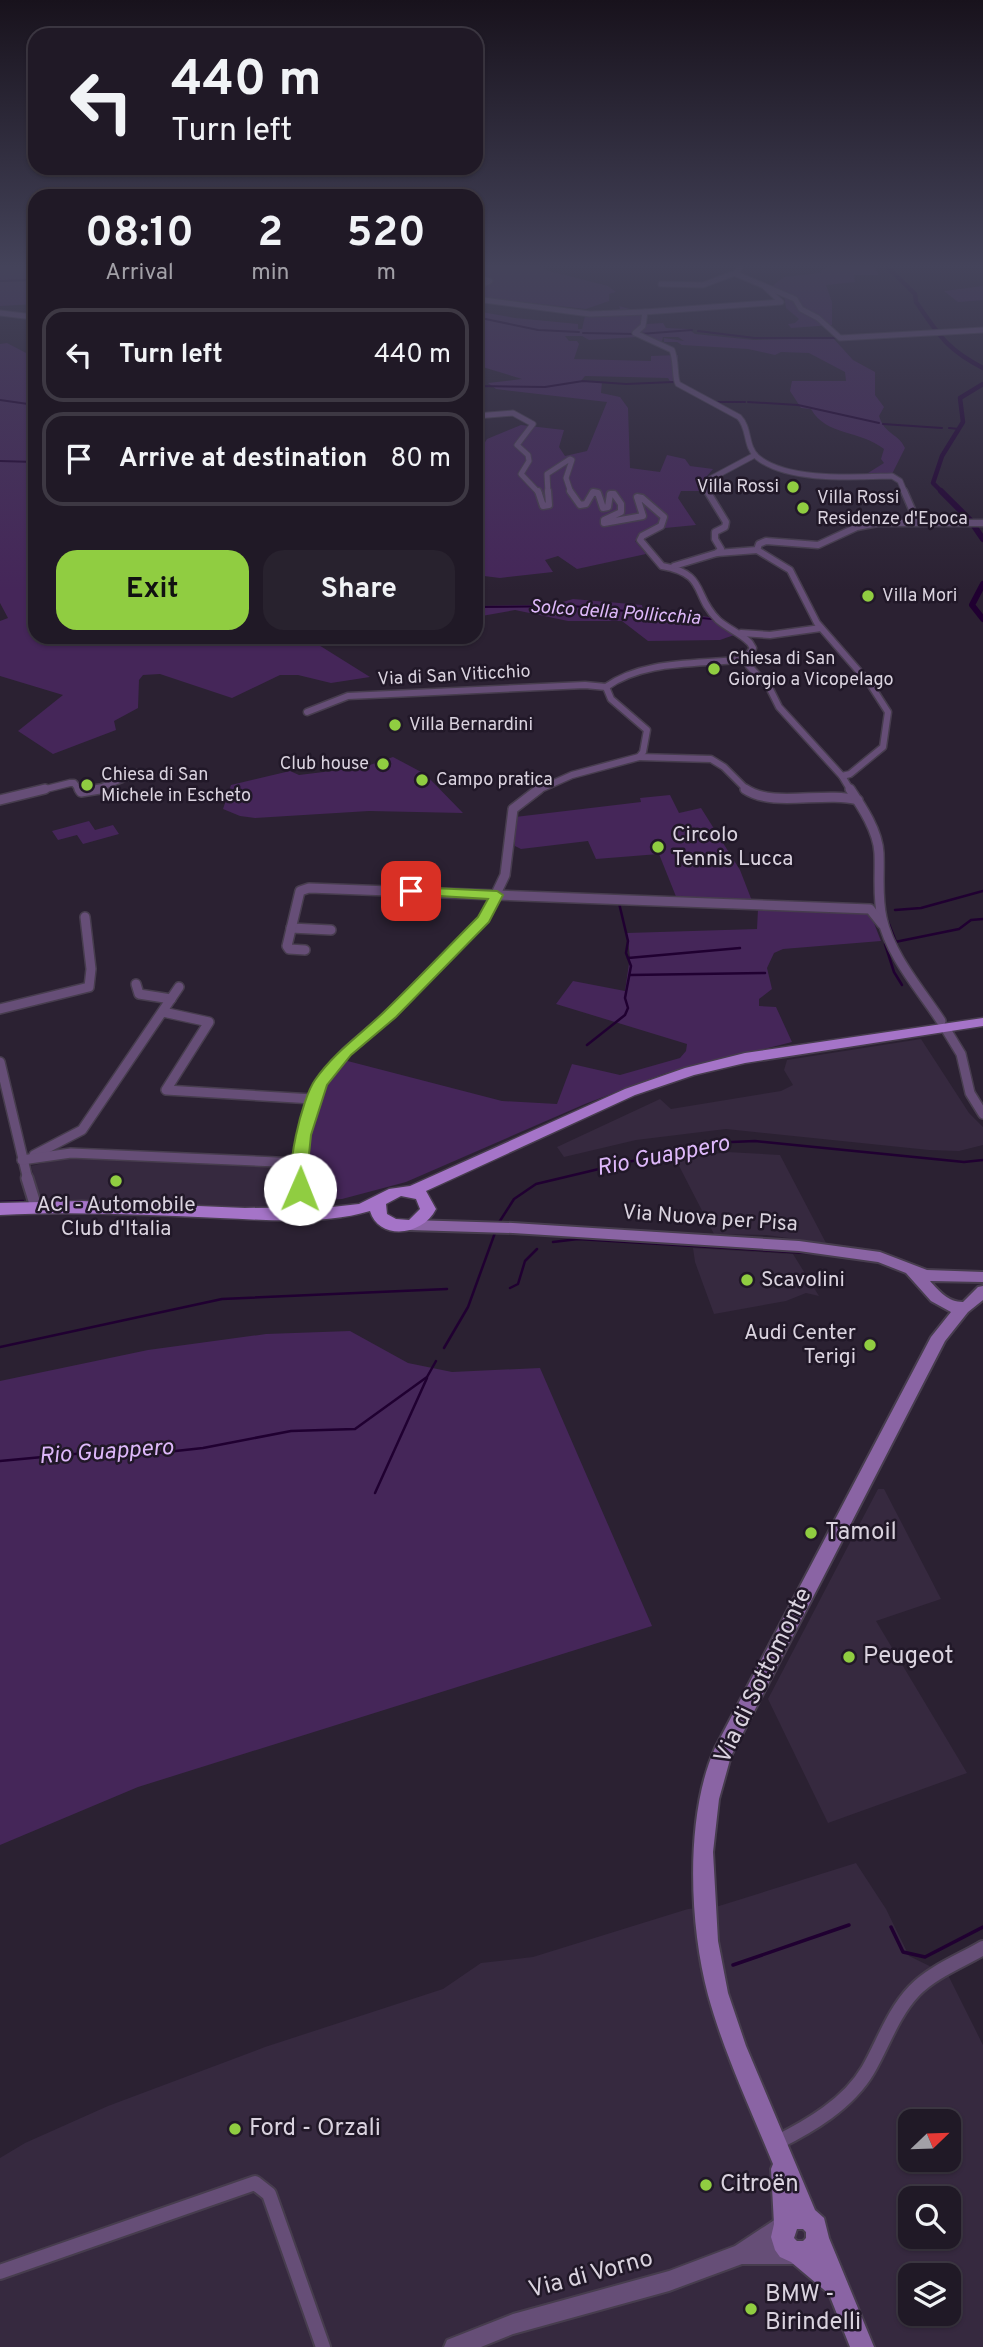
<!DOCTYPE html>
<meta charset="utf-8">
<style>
body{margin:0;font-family:Overpass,sans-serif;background:#28222e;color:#f1f3f6;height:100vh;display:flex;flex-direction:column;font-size:26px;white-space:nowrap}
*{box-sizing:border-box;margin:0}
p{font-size:23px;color:#a2a0a7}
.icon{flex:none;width:38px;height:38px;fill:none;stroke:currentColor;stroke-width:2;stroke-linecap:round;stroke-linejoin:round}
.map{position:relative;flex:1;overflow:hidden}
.drawer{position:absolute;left:28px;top:189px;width:455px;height:455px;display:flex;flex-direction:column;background:#201926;border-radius:21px;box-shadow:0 2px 5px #0004,0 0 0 2px #3d3843}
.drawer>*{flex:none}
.hud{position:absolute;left:28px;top:28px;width:455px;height:147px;border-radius:21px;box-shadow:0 2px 5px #0004,0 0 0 2px #3d3843;background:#201926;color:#f1f3f6;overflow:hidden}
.needle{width:46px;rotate:67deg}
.tools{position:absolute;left:898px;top:2109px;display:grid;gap:14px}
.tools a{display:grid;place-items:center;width:63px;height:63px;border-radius:14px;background:#201926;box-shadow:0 2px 5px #0004,0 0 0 2px #3d3843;font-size:35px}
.pin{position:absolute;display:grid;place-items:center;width:60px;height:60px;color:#fff;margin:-30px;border-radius:14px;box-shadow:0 4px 10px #0006}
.me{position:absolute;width:77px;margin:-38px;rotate:1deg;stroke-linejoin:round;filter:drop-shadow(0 0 5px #0008)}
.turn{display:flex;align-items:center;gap:24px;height:147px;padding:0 28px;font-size:32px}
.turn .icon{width:91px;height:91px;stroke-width:2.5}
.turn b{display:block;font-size:49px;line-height:60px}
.eta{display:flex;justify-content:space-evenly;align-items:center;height:119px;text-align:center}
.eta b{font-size:42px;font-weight:700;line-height:49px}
.cta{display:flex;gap:14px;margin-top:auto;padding:14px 28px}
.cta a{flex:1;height:80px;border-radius:21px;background:#90cd41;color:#111;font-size:28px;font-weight:700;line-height:80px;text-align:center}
.cta a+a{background:#28222e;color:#f1f3f6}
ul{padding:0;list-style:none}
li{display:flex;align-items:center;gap:21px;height:94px;margin:0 14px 10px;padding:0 14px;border:4px solid #3d3843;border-radius:21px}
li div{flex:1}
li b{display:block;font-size:26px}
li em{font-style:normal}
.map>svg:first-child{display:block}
</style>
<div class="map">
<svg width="983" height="2347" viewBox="0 0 983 2347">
<rect width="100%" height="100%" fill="#2b2132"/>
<g fill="#36293f" fill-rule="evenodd">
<polygon points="921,1039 969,1113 983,1127 983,1145 959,1151 929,1150 726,1129 636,1140 564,1157 557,1147 660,1099 671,1109 781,1091 793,1085 784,1070 787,1060"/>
<polygon points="727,1152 780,1155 826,1243 766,1235 714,1234 676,1160"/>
<polygon points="72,1156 294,1167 292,1208 264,1209 40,1198 31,1166"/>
<polygon points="693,1248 793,1254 819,1296 806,1293 786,1301 714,1314 695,1262"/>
<polygon points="878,1489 884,1489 941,1599 876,1621 967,1773 828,1823 768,1699"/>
<path d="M 856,1863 L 886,1909 L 909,1956 L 948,1975 L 983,2045 L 983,2347 L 0,2347 L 0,2158 L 25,2143 L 108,2106 L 265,2047 L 443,1989 L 481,1963 L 533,1957 L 688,1909 L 719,1906 ZM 910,2121 L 948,2121 L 948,2160 L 910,2160 ZM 910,2198 L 948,2198 L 948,2236 L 910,2236 ZM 910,2275 L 948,2275 L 948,2314 L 910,2314 Z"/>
</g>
<g fill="#452659">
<polygon points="0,263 27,263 8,267 35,267 35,304 0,306"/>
<polygon points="476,263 531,263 549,271 608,286 616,292 609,294 609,301 586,309 476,297"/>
<polygon points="843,263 871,263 879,275 854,275 855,282 826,285 832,302 832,325 791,328 788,324 795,323 799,319 786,308 784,295 771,287 784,277 820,273 821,270"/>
<polygon points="983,286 983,300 958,302 944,291"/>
<polygon points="619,306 641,312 641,325 631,333 637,337 589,340 582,336 565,336 569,341 577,341 579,344 574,359 651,361 651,356 678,355 677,379 680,383 671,383 668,378 585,376 580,382 602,382 601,393 620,397 628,408 630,468 660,472 667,455 685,459 690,466 713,469 707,476 703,491 681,491 678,498 696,525 665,528 635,541 646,554 577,569 558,556 545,560 553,572 500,578 476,575 476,457 487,439 521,425 564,430 559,447 565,456 587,451 607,402 496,389 488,383 522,379 476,365 476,311 515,318 578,324 578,329 582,329 585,316 620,309"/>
<path d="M 663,323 L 666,328 L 688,329 L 695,334 L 754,340 L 833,338 L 853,360 L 875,372 L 875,395 L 884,407 L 879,416 C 885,435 898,433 905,448 L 892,474 L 868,473 L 884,463 L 881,459 L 884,449 C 860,430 826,436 811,409 L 801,408 L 790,391 L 792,381 L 846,381 L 845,372 L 809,353 L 781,352 L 775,355 L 748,349 L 682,345 L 677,342 L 664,342 L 664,338 L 684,341 L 678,337 L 663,337 L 662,341 L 657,342 L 636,333 L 647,324 Z"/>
<polygon points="7,343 28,354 35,351 35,637 306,637 370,677 331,683 298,675 280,675 232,698 160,674 143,675 139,680 138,708 114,721 116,730 53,754 18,731 63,695 0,676 0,621 8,618 0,603 0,344"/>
<polygon points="573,599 642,605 643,610 709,617 737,634 720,640 648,641 622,621 568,621 515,610 476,617 476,606 552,605"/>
<polygon points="393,757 425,774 463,813 369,811 255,818 240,816 223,809 231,785 290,771 299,775 364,767"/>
<polygon points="670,795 679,813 701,808 740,870 752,901 677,899 659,854 596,859 588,841 521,849 515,846 515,817 641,802 640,798"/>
<polygon points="89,821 95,830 113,825 119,834 83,844 77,835 58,840 52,831"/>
<path d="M 758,909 L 870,913 L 881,941 L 783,949 L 774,953 L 767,968 L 772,989 L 759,999 L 759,1006 L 776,1007 L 792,1042 L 663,1074 L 585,1104 L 406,1182 L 342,1199 L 326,1200 L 307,1193 L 302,1184 C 305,1136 299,1094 336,1058 L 502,1101 L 557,1104 L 572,1064 L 620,1075 L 680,1058 L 686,1051 L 687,1044 L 556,1004 L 573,981 L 625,991 L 630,957 L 627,933 L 757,929 Z"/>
<polygon points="350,1331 408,1363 452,1372 540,1368 652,1626 138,1787 0,1845 0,1381 148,1350 266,1334"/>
</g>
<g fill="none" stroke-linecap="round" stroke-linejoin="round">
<g stroke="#200031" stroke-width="2">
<polyline points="0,281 35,280"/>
<polyline points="476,317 538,330 579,332"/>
<polyline points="698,331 755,338 837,338"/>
<polyline points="583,333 635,334"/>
<polyline points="640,334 692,330"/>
<polyline points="683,384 708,398"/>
<polyline points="476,386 545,387 583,381 626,384 673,382"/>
<polyline points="0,400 35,405"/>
<polyline points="717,402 745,402"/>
<polyline points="748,402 798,405 879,423"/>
<polyline points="883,424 942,428"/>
<polyline points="949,428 959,429"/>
<polyline points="0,461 35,462"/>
<polyline points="476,607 572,606 712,619"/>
<polyline points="724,622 743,632"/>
<polyline points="751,656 755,653 755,646"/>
<polyline points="780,703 857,791"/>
</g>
<g stroke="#200031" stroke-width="2.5">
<path d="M 855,789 C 878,821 884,853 883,892"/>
<polyline points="895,910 921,908 983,891"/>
<polyline points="887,919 896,942"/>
<polyline points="895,942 959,929 971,920 983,919"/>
<polyline points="885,944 894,972 902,985"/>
<polyline points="628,958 740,948"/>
<polyline points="630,975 765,973"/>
<polyline points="587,1045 625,1015 628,1008 625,998 631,966 626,953 628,941 619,903"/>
<polyline points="0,1202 23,1201"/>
<polyline points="477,1222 499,1222"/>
<polyline points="498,1224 514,1199 536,1184 708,1143 755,1141 964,1162 983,1160"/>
<polyline points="553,1242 578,1239 824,1254"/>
<polyline points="510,1288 518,1284 525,1261 537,1249"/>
<polyline points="0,1347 222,1299 447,1289"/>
<polyline points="444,1348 468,1307 496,1230"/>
<polyline points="0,1461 96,1452 130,1456 203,1448 291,1431 355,1429 427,1377 436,1361"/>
<polyline points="375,1493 427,1378"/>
</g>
<g stroke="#200031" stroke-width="3.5">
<polyline points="891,1927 903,1952 925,1957 983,1927"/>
<polyline points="733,1965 849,1925"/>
</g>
<g stroke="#200031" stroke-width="4.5">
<path d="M 883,263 L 915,294 L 916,302 C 939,335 946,349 983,368"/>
<polyline points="943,493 933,483 942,456 963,422 960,398 983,384"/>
</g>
<g stroke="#200031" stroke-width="6">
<polyline points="941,491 970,520 983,539"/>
<polyline points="983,584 972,605 983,619"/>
</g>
<defs>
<g id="minor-far4">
<polyline points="742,263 736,274 795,299 801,309 818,318 840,338 983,330"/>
<polyline points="476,276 490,281 476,287"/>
<polyline points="661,284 703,285 735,273"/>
<path d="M 765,287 L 781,302 L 645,312 L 643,326 L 635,333 L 672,350 C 677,363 674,377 678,384 L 739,417 C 750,428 745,446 757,457 C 787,482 855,477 892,476 L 900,481 L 905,493"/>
<polyline points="476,299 590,314 645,312"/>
<polyline points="0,313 33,317 35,323"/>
<polyline points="476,416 513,413 533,424 517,445 528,455 529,461 521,474 539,493"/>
<polyline points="548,493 547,474 570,459 572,460 566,478 571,493"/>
<polyline points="593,493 596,493"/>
<polyline points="709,493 710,479 755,455"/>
</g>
<g id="minor-far3">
<polyline points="538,491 543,506 549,505 548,491"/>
<path d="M 570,491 L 580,505 L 586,504 L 593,492 L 598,493 L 603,508 L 608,507 L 610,494 L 614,494 L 621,504 L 621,512 L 604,520 L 604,523 L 643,516 L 637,497 L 642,498 L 664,517 L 661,526 L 642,536 L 640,540 L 662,566 C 708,574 692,595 718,620 C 728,629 741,633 750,643 L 753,648 L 746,659 L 749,666 L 769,687 L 779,707 L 842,776 L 851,791"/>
<polyline points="707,491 726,522 725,527 715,532 715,539 721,549 717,553"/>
<polyline points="904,491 917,521"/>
<polyline points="757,550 790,570 817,623 870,684 888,712 883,747 850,774 842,776"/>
<polyline points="674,566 717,553 757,550 759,544 766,541 818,545 857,527 878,523 983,523"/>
<polyline points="741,633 770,635 821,628"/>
<polyline points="307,712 348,696 585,685 606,687"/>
<polyline points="639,757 711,759 724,767 748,791"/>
<polyline points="38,791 70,783 74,783 80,791"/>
<polyline points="92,791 137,773"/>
<path d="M 536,791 L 572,775 L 639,757 L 643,752 L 647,730 L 611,699 L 606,687 C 645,659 700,665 746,659"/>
</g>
<g id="minor-far2">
<polyline points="79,789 81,792 100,789"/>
<path d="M 745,789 C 773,808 823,791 858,800"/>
<path d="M 850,789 C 862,807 878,831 879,853 C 880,875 877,896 882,918 C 890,955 920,989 941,1021"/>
<polyline points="0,800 45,789"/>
<polyline points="291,928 331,930"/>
<polyline points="305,950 289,949 287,946 300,891 309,888 870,909 882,924"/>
<polyline points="136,984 139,994 171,999"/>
<polyline points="0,1009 89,987 91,969 85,917"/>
<polyline points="163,1012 209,1022 166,1090 313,1099"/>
<polyline points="947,1031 961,1054 970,1093 983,1114"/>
<polyline points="0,1062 28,1180"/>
<polyline points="34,1155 82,1130 179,987"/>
<polyline points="22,1160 71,1153 299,1163"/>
<polyline points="298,1180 303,1135 320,1084 346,1052 390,1014 484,919 505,875 513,809 539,789"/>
</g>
<g id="minor-far1">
<polyline points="27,1178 36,1207"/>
<path d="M 299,1178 C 298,1196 314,1207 330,1212"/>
</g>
<g id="minor">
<path d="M 776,2143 C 810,2126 848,2104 868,2070 C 883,2044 893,2013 914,1991 C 932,1972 961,1961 983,1948"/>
<polyline points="0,2272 255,2183 269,2194 323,2347"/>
</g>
<polygon id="tertiary" points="785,2213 792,2216 795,2223 792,2230 773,2244 793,2244 800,2247 803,2254 800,2261 793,2264 742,2264 669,2291 513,2334 481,2347 444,2347 447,2340 513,2314 669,2271 735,2246"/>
<path id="secondary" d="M 410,1220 L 513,1223 L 799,1241 L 880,1252 L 927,1270 L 983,1272 L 983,1282 L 930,1281 C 939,1291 948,1302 963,1302 L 978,1287 L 983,1286 L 983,1300 L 968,1312 L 945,1341 L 731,1756 L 719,1799 L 713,1852 L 718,1941 L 728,1993 L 746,2046 L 815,2210 L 824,2218 L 829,2238 L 874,2347 L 850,2347 L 829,2294 L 791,2262 L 780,2257 L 775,2250 L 771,2237 L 774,2224 L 771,2169 L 773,2164 C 750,2108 724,2053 708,1995 C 689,1924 685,1815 715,1748 L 931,1337 L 951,1312 L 931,1301 L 906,1273 L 878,1262 L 799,1251 L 513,1233 L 410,1230 L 403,1225 ZM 797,2229 L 803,2229 L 806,2232 L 806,2238 L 803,2241 L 797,2241 L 794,2238 Z"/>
<path id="primary" d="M 983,1018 L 983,1026 L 745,1063 L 694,1075 L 635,1095 L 426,1191 L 436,1209 C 423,1236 379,1241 370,1211 C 323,1225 269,1220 220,1218 C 147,1215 74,1211 0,1215 L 0,1203 L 82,1201 L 245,1208 L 332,1207 L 359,1204 L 389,1189 L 410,1186 L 625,1089 L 685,1068 L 745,1053 ZM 401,1196 L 416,1199 L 420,1209 L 409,1220 L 396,1219 L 387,1214 L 386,1204 Z"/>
</defs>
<use href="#minor-far4" stroke="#473d4e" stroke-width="7"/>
<use href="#minor-far3" stroke="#473d4e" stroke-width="9"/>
<use href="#minor-far2" stroke="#473d4e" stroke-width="12"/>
<use href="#minor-far1" stroke="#473d4e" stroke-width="15"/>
<use href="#minor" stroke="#473d4e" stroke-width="18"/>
<use href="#tertiary" stroke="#473d4e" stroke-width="4"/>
<use href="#secondary" stroke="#473d4e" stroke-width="4"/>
<use href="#primary" stroke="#473d4e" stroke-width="3"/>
<use href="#minor-far4" stroke="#664e77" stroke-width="5"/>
<use href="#minor-far3" stroke="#664e77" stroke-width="6"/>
<use href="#minor-far2" stroke="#664e77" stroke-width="9"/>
<use href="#minor-far1" stroke="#664e77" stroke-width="11"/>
<use href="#minor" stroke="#664e77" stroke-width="14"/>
<use href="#tertiary" fill="#664e77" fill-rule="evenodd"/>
<use href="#secondary" fill="#8a64a4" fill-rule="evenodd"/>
<use href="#primary" fill="#a574c8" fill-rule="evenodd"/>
</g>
<linearGradient id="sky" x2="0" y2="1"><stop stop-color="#18121c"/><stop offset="0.45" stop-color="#44435a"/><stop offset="1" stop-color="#44435a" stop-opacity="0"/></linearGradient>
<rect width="983" height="591" fill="url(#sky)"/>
<path fill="#90cd41" stroke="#5e852a" stroke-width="2" d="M 411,887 L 497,891 L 503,895 L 489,922 L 396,1017 L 351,1055 L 327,1085 L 311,1135 L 305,1193 L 294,1193 C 284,1173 302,1098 315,1080 C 335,1051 363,1033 387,1009 C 418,979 448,947 478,917 L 488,899 L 406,894 L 406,888 Z"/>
<g fill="#90cd41" stroke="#211828" stroke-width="2.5">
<circle cx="793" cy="487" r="7"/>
<circle cx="803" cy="508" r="7"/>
<circle cx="868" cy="596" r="7"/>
<circle cx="714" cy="669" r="7"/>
<circle cx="395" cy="725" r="7"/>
<circle cx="383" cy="764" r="7"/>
<circle cx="422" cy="780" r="7"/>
<circle cx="87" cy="785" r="7"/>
<circle cx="658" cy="847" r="7"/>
<circle cx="116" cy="1181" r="7"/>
<circle cx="747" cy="1280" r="7"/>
<circle cx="870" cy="1345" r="7"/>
<circle cx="811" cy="1533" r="7"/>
<circle cx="849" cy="1657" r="7"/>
<circle cx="235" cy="2129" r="7"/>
<circle cx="706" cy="2185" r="7"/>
<circle cx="751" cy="2309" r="7"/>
</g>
<g text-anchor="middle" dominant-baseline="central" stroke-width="5" stroke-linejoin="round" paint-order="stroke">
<g font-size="18" fill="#dad3df" stroke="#211828" text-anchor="start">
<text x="779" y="487" text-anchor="end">Villa Rossi</text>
<text x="817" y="498">Villa Rossi<tspan x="817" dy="21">Residenze d'Epoca</tspan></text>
<text x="882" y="596">Villa Mori</text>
<text x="728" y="659">Chiesa di San<tspan x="728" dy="21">Giorgio a Vicopelago</tspan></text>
<text x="409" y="725">Villa Bernardini</text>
<text x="369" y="764" text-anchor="end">Club house</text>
<text x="101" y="775">Chiesa di San<tspan x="101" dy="21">Michele in Escheto</tspan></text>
<text x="436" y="780">Campo pratica</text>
</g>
<g font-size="18" fill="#dad3df" stroke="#211828">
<text transform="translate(454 676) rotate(-3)">Via di San Viticchio</text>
</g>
<g font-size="19" font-style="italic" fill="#deb8fa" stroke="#211828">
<text transform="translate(615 613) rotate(4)">Solco della Pollicchia</text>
</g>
<g font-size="21" fill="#dad3df" stroke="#211828" text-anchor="start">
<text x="672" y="835">Circolo<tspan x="672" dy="24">Tennis Lucca</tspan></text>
<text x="116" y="1205" text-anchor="middle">ACI - Automobile<tspan x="116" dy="24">Club d'Italia</tspan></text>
<text x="761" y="1280">Scavolini</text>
<text x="856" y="1333" text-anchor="end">Audi Center<tspan x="856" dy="24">Terigi</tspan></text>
</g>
<g font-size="21" fill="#dad3df" stroke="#211828">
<text transform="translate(710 1219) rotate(4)">Via Nuova per Pisa</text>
</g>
<g font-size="23" font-style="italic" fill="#deb8fa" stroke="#211828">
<text transform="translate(663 1157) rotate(-11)">Rio Guappero</text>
<text transform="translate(106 1453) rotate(-4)">Rio Guappero</text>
</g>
<g font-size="24" fill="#dad3df" stroke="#211828" text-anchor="start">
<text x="825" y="1533">Tamoil</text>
<text x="863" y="1657">Peugeot</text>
<text x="249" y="2129">Ford - Orzali</text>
<text x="720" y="2185">Citroën</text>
<text x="765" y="2295">BMW -<tspan x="765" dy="28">Birindelli</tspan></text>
</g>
<g font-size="24" fill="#dad3df" stroke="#211828">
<text transform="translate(764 1676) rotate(-64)">Via di Sottomonte</text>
<text transform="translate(591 2275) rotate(-15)">Via di Vorno</text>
</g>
</g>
</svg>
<div class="tools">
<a><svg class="needle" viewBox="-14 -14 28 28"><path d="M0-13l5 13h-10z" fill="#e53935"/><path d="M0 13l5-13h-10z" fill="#a2a0a7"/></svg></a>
<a><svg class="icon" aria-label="search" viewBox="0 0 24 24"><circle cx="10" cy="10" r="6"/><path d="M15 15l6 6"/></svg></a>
<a><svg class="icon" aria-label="layers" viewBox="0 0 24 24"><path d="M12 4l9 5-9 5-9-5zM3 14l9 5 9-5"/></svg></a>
</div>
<div class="pin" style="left:411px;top:891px;background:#d93025"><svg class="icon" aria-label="arrive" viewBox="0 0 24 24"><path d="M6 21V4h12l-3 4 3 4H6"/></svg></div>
<svg class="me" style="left:300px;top:1189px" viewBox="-20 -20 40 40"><circle r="19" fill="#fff"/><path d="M0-13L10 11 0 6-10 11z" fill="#90cd41"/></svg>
<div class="hud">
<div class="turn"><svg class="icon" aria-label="left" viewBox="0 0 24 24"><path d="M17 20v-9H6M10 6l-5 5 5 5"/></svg><div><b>440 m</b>Turn left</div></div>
</div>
<section class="drawer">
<div class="eta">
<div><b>08:10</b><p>Arrival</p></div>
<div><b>2</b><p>min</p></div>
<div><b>520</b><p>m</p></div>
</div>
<ul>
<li><svg class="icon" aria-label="left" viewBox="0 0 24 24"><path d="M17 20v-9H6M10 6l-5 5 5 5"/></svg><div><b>Turn left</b></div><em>440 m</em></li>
<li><svg class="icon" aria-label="arrive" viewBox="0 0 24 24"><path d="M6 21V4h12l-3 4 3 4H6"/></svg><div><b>Arrive at destination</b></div><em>80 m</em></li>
</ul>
<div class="cta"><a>Exit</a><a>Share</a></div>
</section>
</div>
